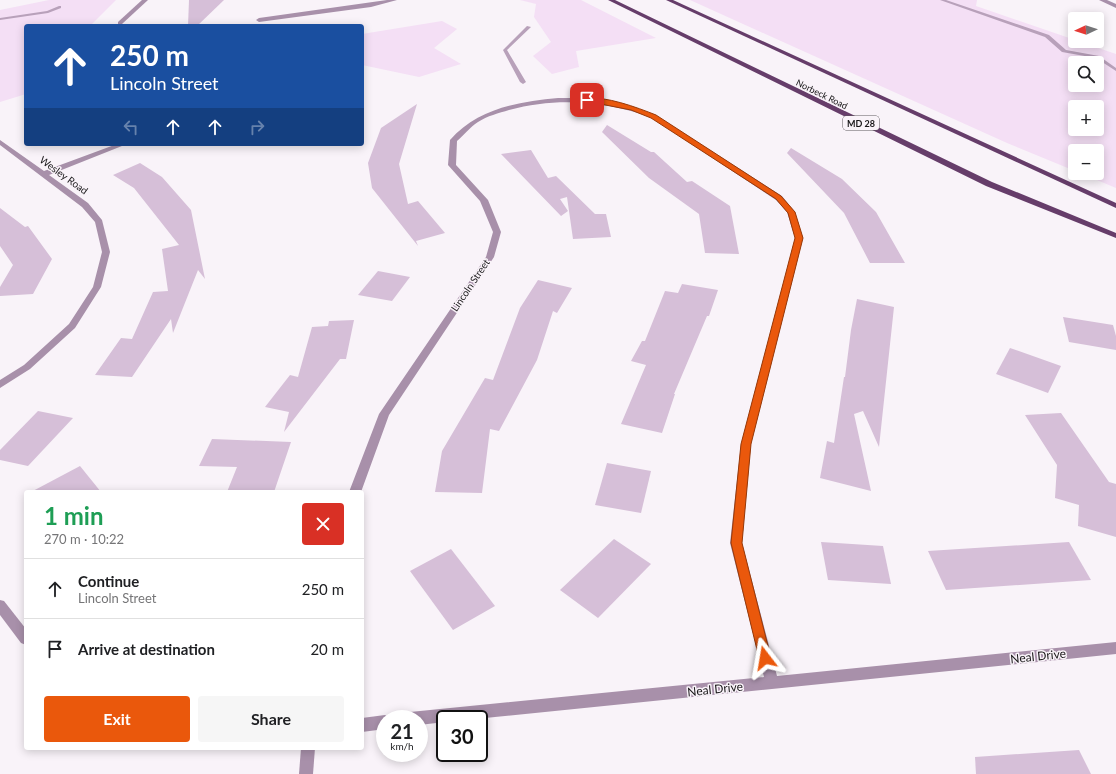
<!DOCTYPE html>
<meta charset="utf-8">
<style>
body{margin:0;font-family:Lato,sans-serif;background:#f6f6f6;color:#202124;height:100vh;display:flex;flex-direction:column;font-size:15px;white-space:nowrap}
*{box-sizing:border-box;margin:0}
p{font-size:13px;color:#757577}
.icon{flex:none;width:22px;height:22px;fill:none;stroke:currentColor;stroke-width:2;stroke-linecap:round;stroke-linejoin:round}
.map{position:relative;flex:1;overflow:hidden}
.panel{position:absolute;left:24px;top:490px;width:340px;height:260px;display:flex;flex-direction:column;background:#fff;border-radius:4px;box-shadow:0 2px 10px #0003}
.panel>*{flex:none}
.guide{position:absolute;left:24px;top:24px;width:340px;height:122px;border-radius:4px;box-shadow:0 2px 10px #0003;background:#1a4fa0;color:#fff;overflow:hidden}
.needle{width:26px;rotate:266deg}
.controls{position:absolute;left:1068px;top:12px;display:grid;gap:8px}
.controls a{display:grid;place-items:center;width:36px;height:36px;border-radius:4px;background:#fff;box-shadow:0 2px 10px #0003;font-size:20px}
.speed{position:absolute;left:376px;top:710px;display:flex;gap:8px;font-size:20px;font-weight:700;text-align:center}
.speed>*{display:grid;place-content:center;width:52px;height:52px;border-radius:50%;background:#fff;box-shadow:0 2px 10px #0003;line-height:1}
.speed small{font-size:10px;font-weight:400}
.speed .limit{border:2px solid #111;border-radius:6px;background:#fff;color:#111}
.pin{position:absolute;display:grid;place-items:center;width:34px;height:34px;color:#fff;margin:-17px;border-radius:8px;box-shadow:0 2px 6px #0006}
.me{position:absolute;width:44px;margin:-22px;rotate:346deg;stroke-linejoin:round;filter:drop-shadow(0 0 3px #0008)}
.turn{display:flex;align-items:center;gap:14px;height:84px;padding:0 20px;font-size:18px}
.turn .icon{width:52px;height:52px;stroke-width:2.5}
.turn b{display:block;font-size:28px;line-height:34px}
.lanes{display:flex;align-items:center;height:38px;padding:0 20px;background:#0003;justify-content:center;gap:20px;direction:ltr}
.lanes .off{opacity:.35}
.round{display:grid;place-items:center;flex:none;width:42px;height:42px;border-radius:4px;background:#f6f6f6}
.overview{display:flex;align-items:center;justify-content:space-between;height:68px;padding:0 20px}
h1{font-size:24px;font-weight:700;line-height:30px;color:#1e9e55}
.cta{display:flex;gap:8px;margin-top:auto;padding:8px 20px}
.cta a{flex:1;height:46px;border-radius:4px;background:#ea580c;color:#fff;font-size:16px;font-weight:700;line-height:46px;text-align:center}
.cta a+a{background:#f6f6f6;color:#202124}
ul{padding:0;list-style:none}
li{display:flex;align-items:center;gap:12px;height:60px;padding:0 20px;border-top:1px solid #e0e0e0}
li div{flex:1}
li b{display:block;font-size:15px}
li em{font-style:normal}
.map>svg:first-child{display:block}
</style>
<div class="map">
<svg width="1116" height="774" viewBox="0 0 1116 774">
<rect width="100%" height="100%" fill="#f9f3f9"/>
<g fill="#f4dff5" fill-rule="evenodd">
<polygon points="49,0 116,0 90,26 26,26 26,94 0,102 0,10"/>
<polygon points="520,0 581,0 656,38 576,51 579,67 552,74 533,56 551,42 534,17 536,4"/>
<path d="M 690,0 L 977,0 L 976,6 L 1116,54 L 1116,188 L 1080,173 L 1097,173 L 1097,151 L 1075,151 L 1075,171 L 1007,143 ZM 1075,63 L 1097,63 L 1097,85 L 1075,85 ZM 1075,107 L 1097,107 L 1097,129 L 1075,129 Z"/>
<polygon points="442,21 457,29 434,48 461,64 419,77 362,65 362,34"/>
</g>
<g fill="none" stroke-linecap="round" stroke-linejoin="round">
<g fill="#b8a1ba" fill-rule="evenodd">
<polygon points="940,0 946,0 1049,35 1066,50 1099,56 1116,68 1116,71 1096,58 1062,52 1045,37"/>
<polygon points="59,6 61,6 61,8 48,13 0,20 0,18 47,11"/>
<polygon points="527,26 531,27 507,50 526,82 523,84 520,82 503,50"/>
</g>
</g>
<g fill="#d6bfd8">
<polygon points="189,0 224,0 197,26 188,26"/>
<polygon points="417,104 399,164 408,204 418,201 445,233 416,241 418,246 372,188 368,163 381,128"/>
<polygon points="607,125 651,152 654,152 687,182 692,181 730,206 739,254 705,253 699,214 649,178 602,132"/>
<polygon points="791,148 842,179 876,212 905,263 870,263 844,213 787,153"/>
<polygon points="531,150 548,178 556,176 595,214 606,214 611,237 573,239 567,197 560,199 568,211 561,216 501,154"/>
<polygon points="140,163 162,177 191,210 205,279 198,270 173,333 171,319 132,377 95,375 121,338 132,339 153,292 168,291 162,249 179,245 134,188 113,175"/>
<polygon points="0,208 25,227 28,226 52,259 33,294 0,296 0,287 13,265 0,246"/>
<polygon points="378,271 410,277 392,301 358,295"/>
<polygon points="538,280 572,288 557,313 553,311 537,360 499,431 490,429 482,493 435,492 442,451 485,378 493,380 520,308"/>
<polygon points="682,284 718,290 709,316 707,316 674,394 675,394 662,433 621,424 646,365 631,361 642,341 645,341 665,291 678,293"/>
<polygon points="857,299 894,307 879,447 863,411 854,414 871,491 820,478 827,441 834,443 844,377 845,377 851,330"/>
<polygon points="1063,317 1113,325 1116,336 1116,350 1069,342"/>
<polygon points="354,320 346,359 340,359 284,432 289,412 265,407 290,375 298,377 312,327 328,326 329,321"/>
<polygon points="1010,348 1061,366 1048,393 996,374"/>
<polygon points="38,411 73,418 28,466 0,460 0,450"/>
<polygon points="1061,413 1109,482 1116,484 1116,537 1078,526 1079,505 1055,498 1057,465 1025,415"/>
<polygon points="212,439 291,442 274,492 227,492 237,467 199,466"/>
<polygon points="607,463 651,471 641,513 595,505"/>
<polygon points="80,466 101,492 31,492"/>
<polygon points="614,539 651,564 598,618 560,590"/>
<polygon points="821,542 883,546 891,584 828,580"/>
<polygon points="1069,542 1091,580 946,590 928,551"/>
<polygon points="451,549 495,606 453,630 410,571"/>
<polygon points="1079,750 1091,774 976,774 975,757"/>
</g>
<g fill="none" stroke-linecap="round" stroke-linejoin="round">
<g fill="#a890aa" fill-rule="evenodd">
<polygon points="142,0 148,0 122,24 118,24 118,22"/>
<polygon points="387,0 397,0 371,7 259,22 256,20 259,18"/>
<polygon points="1099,0 1107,0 1116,4 1116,8"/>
<path d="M 558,98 L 577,98 L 616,102 L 655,115 L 782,196 L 795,212 L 803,238 L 751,444 L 742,543 L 777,676 L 1116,642 L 1116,654 L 475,719 L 445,719 L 445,722 L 419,725 L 419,719 L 403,719 L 405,714 L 410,712 L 764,677 L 730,543 L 741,444 L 795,238 L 787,212 L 776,200 L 651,117 C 604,101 557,97 509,110 C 499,113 487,116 478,122 C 470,127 464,135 457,141 L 456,165 L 488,200 L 501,232 L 494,257 L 389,415 L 361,492 L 349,492 L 379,414 L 486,257 L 493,232 L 480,201 L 448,165 L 450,140 C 478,108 518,102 558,98 Z"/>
<polygon points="0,140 44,171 117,144 127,144 49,175 88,203 102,220 110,252 101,287 75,328 30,369 0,388 0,380 24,365 69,324 93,287 102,252 95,222 82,207 0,145"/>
<polygon points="0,600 4,601 26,629 26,645 21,643 0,615"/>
<polygon points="385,715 391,719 385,719 385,729 362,732 362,718"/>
<polygon points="301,748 315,748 313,774 299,774"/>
</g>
<g fill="#663d6a" fill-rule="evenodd">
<polygon points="608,0 615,0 992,182 1116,233 1116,238 986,186"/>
<polygon points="666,0 673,0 1116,203 1116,208"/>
</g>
</g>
<path fill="#ea580c" stroke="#983908" d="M 585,98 C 606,96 636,107 656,115 L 781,196 L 795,212 L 803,238 L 751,444 L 742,543 L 771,658 L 770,662 L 765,663 L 761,662 L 759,658 L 731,543 L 741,444 L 795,238 L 788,213 L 776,199 L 651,118 L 631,110 L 585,101 Z"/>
<g text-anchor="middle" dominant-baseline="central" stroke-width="3" stroke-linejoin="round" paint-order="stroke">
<g font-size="9" fill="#191719" stroke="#f9f3f9">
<text transform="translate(822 94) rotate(26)">Norbeck Road</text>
</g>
<rect fill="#f9f3f9" stroke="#5c595c" stroke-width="1" x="843" y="116" width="36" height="14" rx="3"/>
<g font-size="9" font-weight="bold" fill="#191719">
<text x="861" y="123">MD 28</text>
</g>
<g font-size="10" fill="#191719" stroke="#f9f3f9">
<text transform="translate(64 175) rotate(36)">Wesley Road</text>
<text transform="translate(470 285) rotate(-56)">Lincoln Street</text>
</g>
<g font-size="12" fill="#191719" stroke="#f9f3f9">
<text transform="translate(1038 656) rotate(-6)">Neal Drive</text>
<text transform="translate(715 689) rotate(-6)">Neal Drive</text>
</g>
</g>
</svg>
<div class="controls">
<a><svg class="needle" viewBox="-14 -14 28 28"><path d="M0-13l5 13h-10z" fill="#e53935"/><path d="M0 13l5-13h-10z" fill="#757577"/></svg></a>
<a><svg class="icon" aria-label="search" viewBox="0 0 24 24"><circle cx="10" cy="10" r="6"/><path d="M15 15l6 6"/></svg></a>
<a>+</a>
<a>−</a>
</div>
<div class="speed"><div>21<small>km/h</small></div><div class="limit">30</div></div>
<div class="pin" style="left:587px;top:100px;background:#d93025"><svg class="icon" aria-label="arrive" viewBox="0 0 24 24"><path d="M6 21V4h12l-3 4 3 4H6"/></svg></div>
<svg class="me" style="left:765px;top:658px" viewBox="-20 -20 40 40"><path d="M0-17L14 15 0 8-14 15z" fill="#ea580c" stroke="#fff" stroke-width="4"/></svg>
<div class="guide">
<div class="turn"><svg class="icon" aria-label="ahead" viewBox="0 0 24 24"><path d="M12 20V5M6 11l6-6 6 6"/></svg><div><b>250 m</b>Lincoln Street</div></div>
<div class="lanes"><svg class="icon off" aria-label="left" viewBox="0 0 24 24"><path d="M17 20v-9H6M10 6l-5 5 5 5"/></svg><svg class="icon" aria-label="ahead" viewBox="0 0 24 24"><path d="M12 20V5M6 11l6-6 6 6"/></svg><svg class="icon" aria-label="ahead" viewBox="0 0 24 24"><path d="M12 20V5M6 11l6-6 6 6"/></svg><svg class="icon off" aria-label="right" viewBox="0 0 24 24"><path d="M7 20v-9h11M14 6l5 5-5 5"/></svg></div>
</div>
<section class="panel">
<div class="overview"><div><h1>1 min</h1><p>270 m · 10:22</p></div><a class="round" style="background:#d93025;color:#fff"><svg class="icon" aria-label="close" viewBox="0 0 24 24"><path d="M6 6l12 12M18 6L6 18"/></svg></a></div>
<ul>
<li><svg class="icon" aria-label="ahead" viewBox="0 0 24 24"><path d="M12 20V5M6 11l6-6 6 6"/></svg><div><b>Continue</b><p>Lincoln Street</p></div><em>250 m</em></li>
<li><svg class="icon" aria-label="arrive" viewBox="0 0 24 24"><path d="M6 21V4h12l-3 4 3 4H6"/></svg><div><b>Arrive at destination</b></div><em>20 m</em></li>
</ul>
<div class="cta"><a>Exit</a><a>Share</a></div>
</section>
</div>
